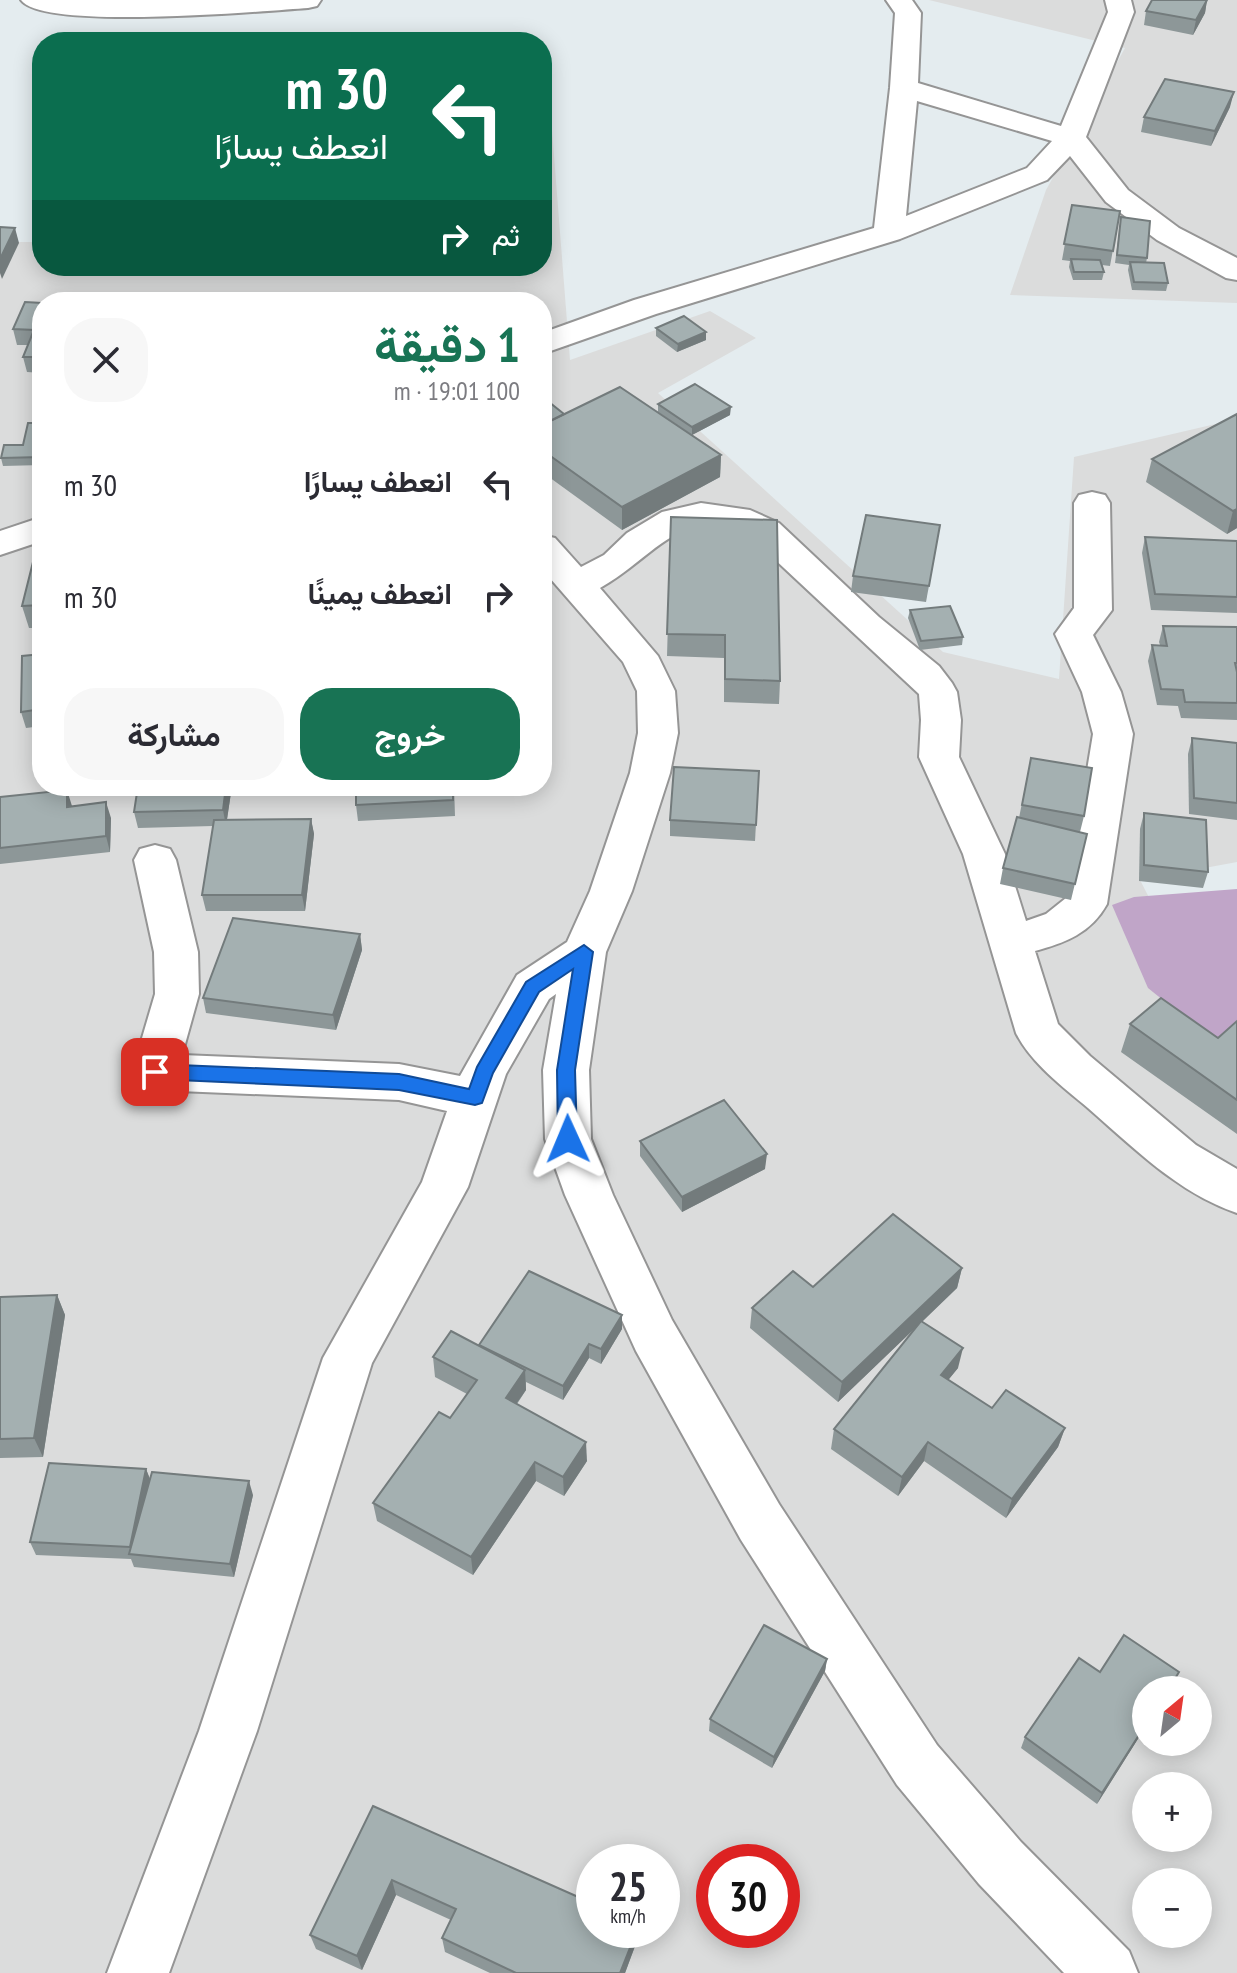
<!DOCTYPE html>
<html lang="ar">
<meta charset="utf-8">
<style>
body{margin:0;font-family:"PT Sans Narrow",Vazirmatn,sans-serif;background:#f7f7f7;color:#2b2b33;direction:rtl;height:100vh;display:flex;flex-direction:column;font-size:30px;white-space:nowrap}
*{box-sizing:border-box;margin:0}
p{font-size:26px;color:#7c7c81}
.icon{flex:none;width:44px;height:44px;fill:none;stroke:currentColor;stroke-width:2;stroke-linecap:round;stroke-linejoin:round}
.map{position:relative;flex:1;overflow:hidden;direction:ltr}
.details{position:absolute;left:32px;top:292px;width:520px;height:504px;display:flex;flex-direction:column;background:#fff;border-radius:32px;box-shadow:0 4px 20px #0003;direction:rtl}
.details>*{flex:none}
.hud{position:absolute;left:32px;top:32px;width:520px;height:244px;border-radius:32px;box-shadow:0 4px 20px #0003;direction:rtl;background:#0b6e4f;color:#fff;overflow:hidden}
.needle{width:52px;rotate:29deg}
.tools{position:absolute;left:1132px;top:1676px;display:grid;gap:16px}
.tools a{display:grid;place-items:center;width:80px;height:80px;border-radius:50%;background:#fff;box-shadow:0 4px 20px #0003;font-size:40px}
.speed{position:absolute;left:576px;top:1844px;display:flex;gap:16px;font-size:40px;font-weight:700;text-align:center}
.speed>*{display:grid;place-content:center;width:104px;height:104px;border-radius:50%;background:#fff;box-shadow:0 4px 20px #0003;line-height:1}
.speed small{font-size:20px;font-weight:400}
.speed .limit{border:12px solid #d22;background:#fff;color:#111}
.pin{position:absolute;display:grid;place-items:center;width:68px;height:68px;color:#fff;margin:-34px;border-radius:16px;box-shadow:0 4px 12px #0006}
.me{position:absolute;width:88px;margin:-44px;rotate:359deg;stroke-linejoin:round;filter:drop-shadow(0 0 6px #0008)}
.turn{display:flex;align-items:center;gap:28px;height:168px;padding:0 32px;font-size:36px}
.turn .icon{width:104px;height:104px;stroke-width:2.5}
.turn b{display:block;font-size:56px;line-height:68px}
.then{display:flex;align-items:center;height:76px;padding:0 32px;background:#0003;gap:16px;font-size:30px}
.round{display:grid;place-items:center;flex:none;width:84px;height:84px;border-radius:32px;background:#f7f7f7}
.head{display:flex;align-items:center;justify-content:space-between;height:136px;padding:0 32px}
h1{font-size:48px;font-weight:700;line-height:60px;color:#187354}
.button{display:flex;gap:16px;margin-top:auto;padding:16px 32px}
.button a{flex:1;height:92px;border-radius:32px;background:#187354;color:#fff;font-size:32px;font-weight:700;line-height:92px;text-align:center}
.button a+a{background:#f7f7f7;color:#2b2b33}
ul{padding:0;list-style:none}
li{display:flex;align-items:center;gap:24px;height:112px;padding:0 32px}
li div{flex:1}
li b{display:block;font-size:30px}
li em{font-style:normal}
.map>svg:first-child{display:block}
</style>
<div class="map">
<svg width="1237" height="1973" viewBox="0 0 1237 1973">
<rect width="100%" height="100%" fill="#e4ecef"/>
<g fill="#dbdcdc" fill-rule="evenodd">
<polygon points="929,0 1237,0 1237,303 1010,295 1046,190 1125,48"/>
<path d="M 542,130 L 552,130 L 570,360 L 710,311 L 756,338 L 658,393 L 943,652 L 1059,679 L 1074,457 L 1237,419 L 1237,862 L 1140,880 L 1176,950 L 1237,946 L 1237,1973 L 0,1973 L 0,242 L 42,242 L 42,266 L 542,266 ZM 42,302 L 542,302 L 542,786 L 42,786 ZM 1146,1690 L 1198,1690 L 1198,1742 L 1146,1742 ZM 1146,1786 L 1198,1786 L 1198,1838 L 1146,1838 ZM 594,1862 L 662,1862 L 662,1930 L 594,1930 ZM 714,1862 L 782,1862 L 782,1930 L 714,1930 ZM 1146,1882 L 1198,1882 L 1198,1934 L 1146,1934 Z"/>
</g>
<polygon fill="#c0a5c8" points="1237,889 1237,1039 1225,1050 1148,988 1112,905 1134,897"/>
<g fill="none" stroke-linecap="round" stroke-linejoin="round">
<defs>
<g id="minor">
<path d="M 21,0 L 321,0 L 317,6 L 308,8 C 264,11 42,31 21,0 Z"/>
<path d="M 886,0 L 912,0 L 921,13 L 918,83 L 1061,126 L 1108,12 L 1105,0 L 1131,0 L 1134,12 L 1086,137 L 1128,190 L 1179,228 L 1237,258 L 1237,280 L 1226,278 L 1157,240 L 1106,202 L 1070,156 L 1047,180 L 900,239 L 656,314 L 542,354 L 542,333 L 634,300 L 874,228 L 890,88 L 895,13 ZM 917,101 L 1052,141 L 1027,168 L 906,216 Z"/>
<path d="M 1092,492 L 1105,495 L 1110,503 L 1112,610 L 1093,635 L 1121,692 L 1133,734 L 1107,904 C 1091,933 1065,943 1035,951 L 1058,1024 L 1090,1056 L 1196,1145 L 1237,1169 L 1237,1213 C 1178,1193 1133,1147 1088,1108 C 1062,1086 1031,1063 1016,1033 L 963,854 L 919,757 L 921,720 L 919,694 L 753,539 C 677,504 660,554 600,588 L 658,656 L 675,691 L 678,733 L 670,773 L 632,891 L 606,952 L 589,1070 L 591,1139 L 613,1195 L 672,1320 L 779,1504 L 937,1745 L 1021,1842 L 1129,1951 L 1138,1973 L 1064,1973 L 979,1884 L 897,1785 L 741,1540 L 636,1351 L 565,1195 L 545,1139 L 543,1070 L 556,994 L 549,999 L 506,1074 L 468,1187 L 372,1363 L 257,1731 L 169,1973 L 107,1973 L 199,1731 L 323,1358 L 422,1182 L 447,1111 L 399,1100 L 155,1090 L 139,1085 L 132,1072 L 155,994 L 154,952 L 134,860 L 140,849 L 155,845 L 170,849 L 176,860 L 198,952 L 199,994 L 182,1055 L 399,1064 L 460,1076 L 517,975 L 567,942 L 590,891 L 630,773 L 638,733 L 637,691 L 623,662 L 542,569 L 542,535 L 555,538 L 581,567 L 604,555 L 627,533 L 662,512 L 701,503 L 750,510 L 779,523 L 879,617 L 939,666 L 952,683 L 957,692 L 961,720 L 959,757 L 1005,854 L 1026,921 L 1046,914 L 1066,898 L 1093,734 L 1082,692 L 1055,634 L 1074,608 L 1074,503 L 1079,495 Z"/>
<polygon points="42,517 42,541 0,555 0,531"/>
</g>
</defs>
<use href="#minor" stroke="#959595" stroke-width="4"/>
<use href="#minor" fill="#fff" fill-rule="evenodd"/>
</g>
<g fill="#8d9798">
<polygon points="1207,0 1205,13 1193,35 1144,25 1146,11"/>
<polygon points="1230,107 1211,146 1141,132 1144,117"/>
<polygon points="1072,205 1120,211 1110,266 1102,265 1104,272 1102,280 1073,280 1069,267 1070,261 1062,260"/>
<polygon points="1121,217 1147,258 1146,263 1168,283 1166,291 1132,290 1128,270 1129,265 1115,263"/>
<polygon points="42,303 42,373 27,372 23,357 28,345 17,345 13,329"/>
<polygon points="656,328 706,340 677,352 656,336"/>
<polygon points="542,390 550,403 564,414 721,455 720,477 622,530 542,472"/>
<polygon points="658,404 730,415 692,435 658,412"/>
<polygon points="1237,414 1237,528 1227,534 1146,482 1152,459"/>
<polygon points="42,423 42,465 3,466 1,458 23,445"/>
<polygon points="671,517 780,681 779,704 724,702 724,658 667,656"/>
<polygon points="940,525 926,602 851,592 853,576"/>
<polygon points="42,534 42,628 29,628 22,606"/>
<polygon points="1145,537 1237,541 1237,613 1151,610 1142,553"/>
<polygon points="910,610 963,637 962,645 920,650 908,618"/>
<polygon points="1163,626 1237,627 1237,720 1181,718 1178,706 1157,705 1148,661 1152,645 1160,645 1159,642"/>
<polygon points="42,654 42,726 26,728 21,712"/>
<polygon points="1192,738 1237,743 1237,820 1189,814 1188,754"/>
<polygon points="1031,758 1084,816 1080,832 1087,834 1071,900 1000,884 1003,868 1019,818"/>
<polygon points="759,771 755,841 670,836 670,820"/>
<polygon points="232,786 227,819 311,819 314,834 305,911 206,911 202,895 213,826 138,828 134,812"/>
<polygon points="356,786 454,786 455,816 358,821 356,805"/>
<polygon points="0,797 72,806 111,818 110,852 0,864"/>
<polygon points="1144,813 1208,872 1203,888 1139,881 1140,829"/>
<polygon points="360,934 362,950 336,1030 206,1013 203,998"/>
<polygon points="1237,1021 1237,1134 1121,1052 1130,1024 1218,1038"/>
<polygon points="640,1141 765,1169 682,1212 640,1156"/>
<polygon points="962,1268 957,1288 922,1322 958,1368 948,1380 992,1408 1065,1428 1058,1447 1006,1518 924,1461 898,1496 831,1449 834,1429 915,1328 838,1402 750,1328 752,1308 813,1287"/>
<polygon points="57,1295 65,1315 43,1457 0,1458 0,1297"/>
<polygon points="622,1329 601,1364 589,1358 563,1400 526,1382 526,1390 517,1404 587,1461 564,1496 536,1481 473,1575 377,1521 373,1503 450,1418 467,1394 435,1377 433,1357 479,1346"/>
<polygon points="146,1469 150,1479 253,1495 234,1577 134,1567 131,1559 36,1555 30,1542"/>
<polygon points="827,1659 825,1671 772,1768 709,1731 710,1719"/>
<polygon points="1100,1672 1146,1690 1146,1726 1097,1804 1021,1748 1025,1737"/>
<polygon points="373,1806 594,1930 639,1930 638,1938 625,1973 490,1973 445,1952 442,1938 451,1920 396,1895 362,1970 316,1949 310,1935"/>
</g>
<g fill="#737b7c">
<polygon points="1207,0 1205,13 1193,35 1196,20"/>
<polygon points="1234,92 1230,107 1211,146 1215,131"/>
<polygon points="546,123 546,139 543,192 542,176"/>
<polygon points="15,228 19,243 2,279 0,273 0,259"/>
<polygon points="706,332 706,340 677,352 678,344"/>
<polygon points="731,407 730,415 692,435 692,427"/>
<polygon points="721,455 720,477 622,530 622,507"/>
<polygon points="1237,509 1237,528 1227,534 1233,511"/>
<polygon points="226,786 232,786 226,826 223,810"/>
<polygon points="67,790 72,806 67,807"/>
<polygon points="106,802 111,818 110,852 106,836"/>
<polygon points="311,819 314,834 305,911 302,895"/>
<polygon points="360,934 362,950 336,1030 333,1015"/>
<polygon points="767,1154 765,1169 682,1212 682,1197"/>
<polygon points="962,1268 957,1288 838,1402 842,1382"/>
<polygon points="57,1295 65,1315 43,1457 34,1438"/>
<polygon points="622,1315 622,1329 601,1364 601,1349"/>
<polygon points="589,1344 589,1358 563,1400 563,1386"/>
<polygon points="963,1348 958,1368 936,1395 941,1375"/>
<polygon points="525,1370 526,1390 507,1417 506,1398"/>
<polygon points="1065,1428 1058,1447 1006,1518 1012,1499"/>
<polygon points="586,1442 587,1461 564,1496 563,1477"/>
<polygon points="928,1442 924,1461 898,1496 902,1477"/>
<polygon points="535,1462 536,1481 473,1575 471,1557"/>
<polygon points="146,1469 151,1482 133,1554 130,1547"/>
<polygon points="249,1481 253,1495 234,1577 230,1564"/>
<polygon points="827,1659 825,1671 772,1768 774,1757"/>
<polygon points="1146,1724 1146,1726 1097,1804 1102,1793"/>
<polygon points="392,1880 396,1895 362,1970 357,1956"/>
<polygon points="637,1930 639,1930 638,1938 625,1973 620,1973"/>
</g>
<g fill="#a4b0b1" stroke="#737b7c" stroke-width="2">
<polygon points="1152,0 1207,0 1196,20 1146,11"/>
<polygon points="1165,79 1234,92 1215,131 1144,117"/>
<polygon points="542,123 546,123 542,176"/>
<polygon points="1072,205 1120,211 1113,251 1064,244"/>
<polygon points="1121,217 1150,221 1147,258 1117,255"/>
<polygon points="0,227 15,228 0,259"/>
<polygon points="1071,259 1100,260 1104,272 1074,272"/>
<polygon points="1130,262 1164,263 1168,283 1134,282"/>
<polygon points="25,302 42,303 42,357 23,357 34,330 13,329"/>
<polygon points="684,316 706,332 678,344 656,328"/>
<polygon points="695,384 731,407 692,427 658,404"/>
<polygon points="620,387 721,455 622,507 542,450 542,425"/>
<polygon points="542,390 550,396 544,398 564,414 542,425"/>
<polygon points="1237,414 1237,509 1233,511 1152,459"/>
<polygon points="28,423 42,423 42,457 1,458 4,445 23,445"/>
<polygon points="866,515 940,525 929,586 853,576"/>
<polygon points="671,517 777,520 780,681 725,679 725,635 667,634"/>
<polygon points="40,534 42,534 42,605 22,606"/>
<polygon points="1145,537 1237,541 1237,597 1155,594"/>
<polygon points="950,606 963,637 921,641 910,610"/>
<polygon points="1163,626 1237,627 1237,663 1235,663 1237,672 1237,703 1185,702 1183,690 1161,689 1152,645 1167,646"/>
<polygon points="42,654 42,709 21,712 22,656"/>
<polygon points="1192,738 1237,743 1237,803 1194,798"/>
<polygon points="1031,758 1092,768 1084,816 1022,805"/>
<polygon points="674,767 759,771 756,825 670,820"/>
<polygon points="138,786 226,786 223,810 134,812"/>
<polygon points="356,786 453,786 453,800 356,805"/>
<polygon points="67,790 67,807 106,802 106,836 0,848 0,797"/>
<polygon points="1144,813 1206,820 1208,872 1144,865"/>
<polygon points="1017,817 1087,834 1075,884 1003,868"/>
<polygon points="311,819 302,895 202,895 214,820"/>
<polygon points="233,918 360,934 333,1015 203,998"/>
<polygon points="1161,998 1218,1038 1237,1021 1237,1100 1130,1024"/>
<polygon points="724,1100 767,1154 682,1197 640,1141"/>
<polygon points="893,1214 962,1268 842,1382 752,1308 793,1271 813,1287"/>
<polygon points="529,1271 622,1315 601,1349 589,1344 563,1386 479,1345"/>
<polygon points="57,1295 34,1438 0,1439 0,1297"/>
<polygon points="921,1321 963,1348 941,1375 992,1408 1006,1390 1065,1428 1012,1499 928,1442 902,1477 834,1429"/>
<polygon points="451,1331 525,1370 506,1398 586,1442 563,1477 535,1462 471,1557 373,1503 439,1412 450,1418 477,1380 433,1357"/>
<polygon points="49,1463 146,1469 130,1547 30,1542"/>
<polygon points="152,1472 249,1481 230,1564 129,1554"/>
<polygon points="764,1625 827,1659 774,1757 710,1719"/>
<polygon points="1124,1635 1179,1672 1168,1690 1146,1690 1146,1724 1102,1793 1025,1737 1079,1658 1100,1672"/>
<polygon points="373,1806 594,1904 594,1930 637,1930 620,1973 516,1973 442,1938 456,1909 392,1880 357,1956 310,1935"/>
</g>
<polygon fill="#1a73e8" stroke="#114b97" stroke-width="2" points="584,945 593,952 575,1070 577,1139 575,1145 561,1145 558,1139 557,1070 573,969 539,992 493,1073 482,1103 475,1105 399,1090 155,1079 148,1077 146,1072 148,1066 155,1064 399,1074 469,1089 477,1067 526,982"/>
</svg>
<div class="tools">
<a><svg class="needle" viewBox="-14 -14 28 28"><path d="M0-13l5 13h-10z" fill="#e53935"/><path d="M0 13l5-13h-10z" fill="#7c7c81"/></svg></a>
<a>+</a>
<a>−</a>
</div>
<div class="speed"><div>25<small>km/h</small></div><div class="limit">30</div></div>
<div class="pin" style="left:155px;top:1072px;background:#d93025"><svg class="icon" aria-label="arrive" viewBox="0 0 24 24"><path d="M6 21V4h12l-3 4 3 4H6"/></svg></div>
<svg class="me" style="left:568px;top:1139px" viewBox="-20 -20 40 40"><path d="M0-17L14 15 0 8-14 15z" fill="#1a73e8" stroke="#fff" stroke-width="4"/></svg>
<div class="hud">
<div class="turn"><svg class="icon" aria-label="left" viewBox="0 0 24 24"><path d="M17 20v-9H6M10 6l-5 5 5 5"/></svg><div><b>30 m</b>انعطف يسارًا</div></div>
<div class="then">ثم<svg class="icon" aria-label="right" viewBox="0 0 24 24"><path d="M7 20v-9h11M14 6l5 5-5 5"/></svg></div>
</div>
<section class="details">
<div class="head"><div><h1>1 دقيقة</h1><p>100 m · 19:01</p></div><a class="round"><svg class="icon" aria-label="close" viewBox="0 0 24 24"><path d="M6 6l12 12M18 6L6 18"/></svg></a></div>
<ul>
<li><svg class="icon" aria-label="left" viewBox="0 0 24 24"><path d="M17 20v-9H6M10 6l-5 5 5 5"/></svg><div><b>انعطف يسارًا</b></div><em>30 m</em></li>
<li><svg class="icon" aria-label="right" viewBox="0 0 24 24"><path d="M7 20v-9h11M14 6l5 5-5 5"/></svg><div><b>انعطف يمينًا</b></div><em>30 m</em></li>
</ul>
<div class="button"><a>خروج</a><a>مشاركة</a></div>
</section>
</div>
